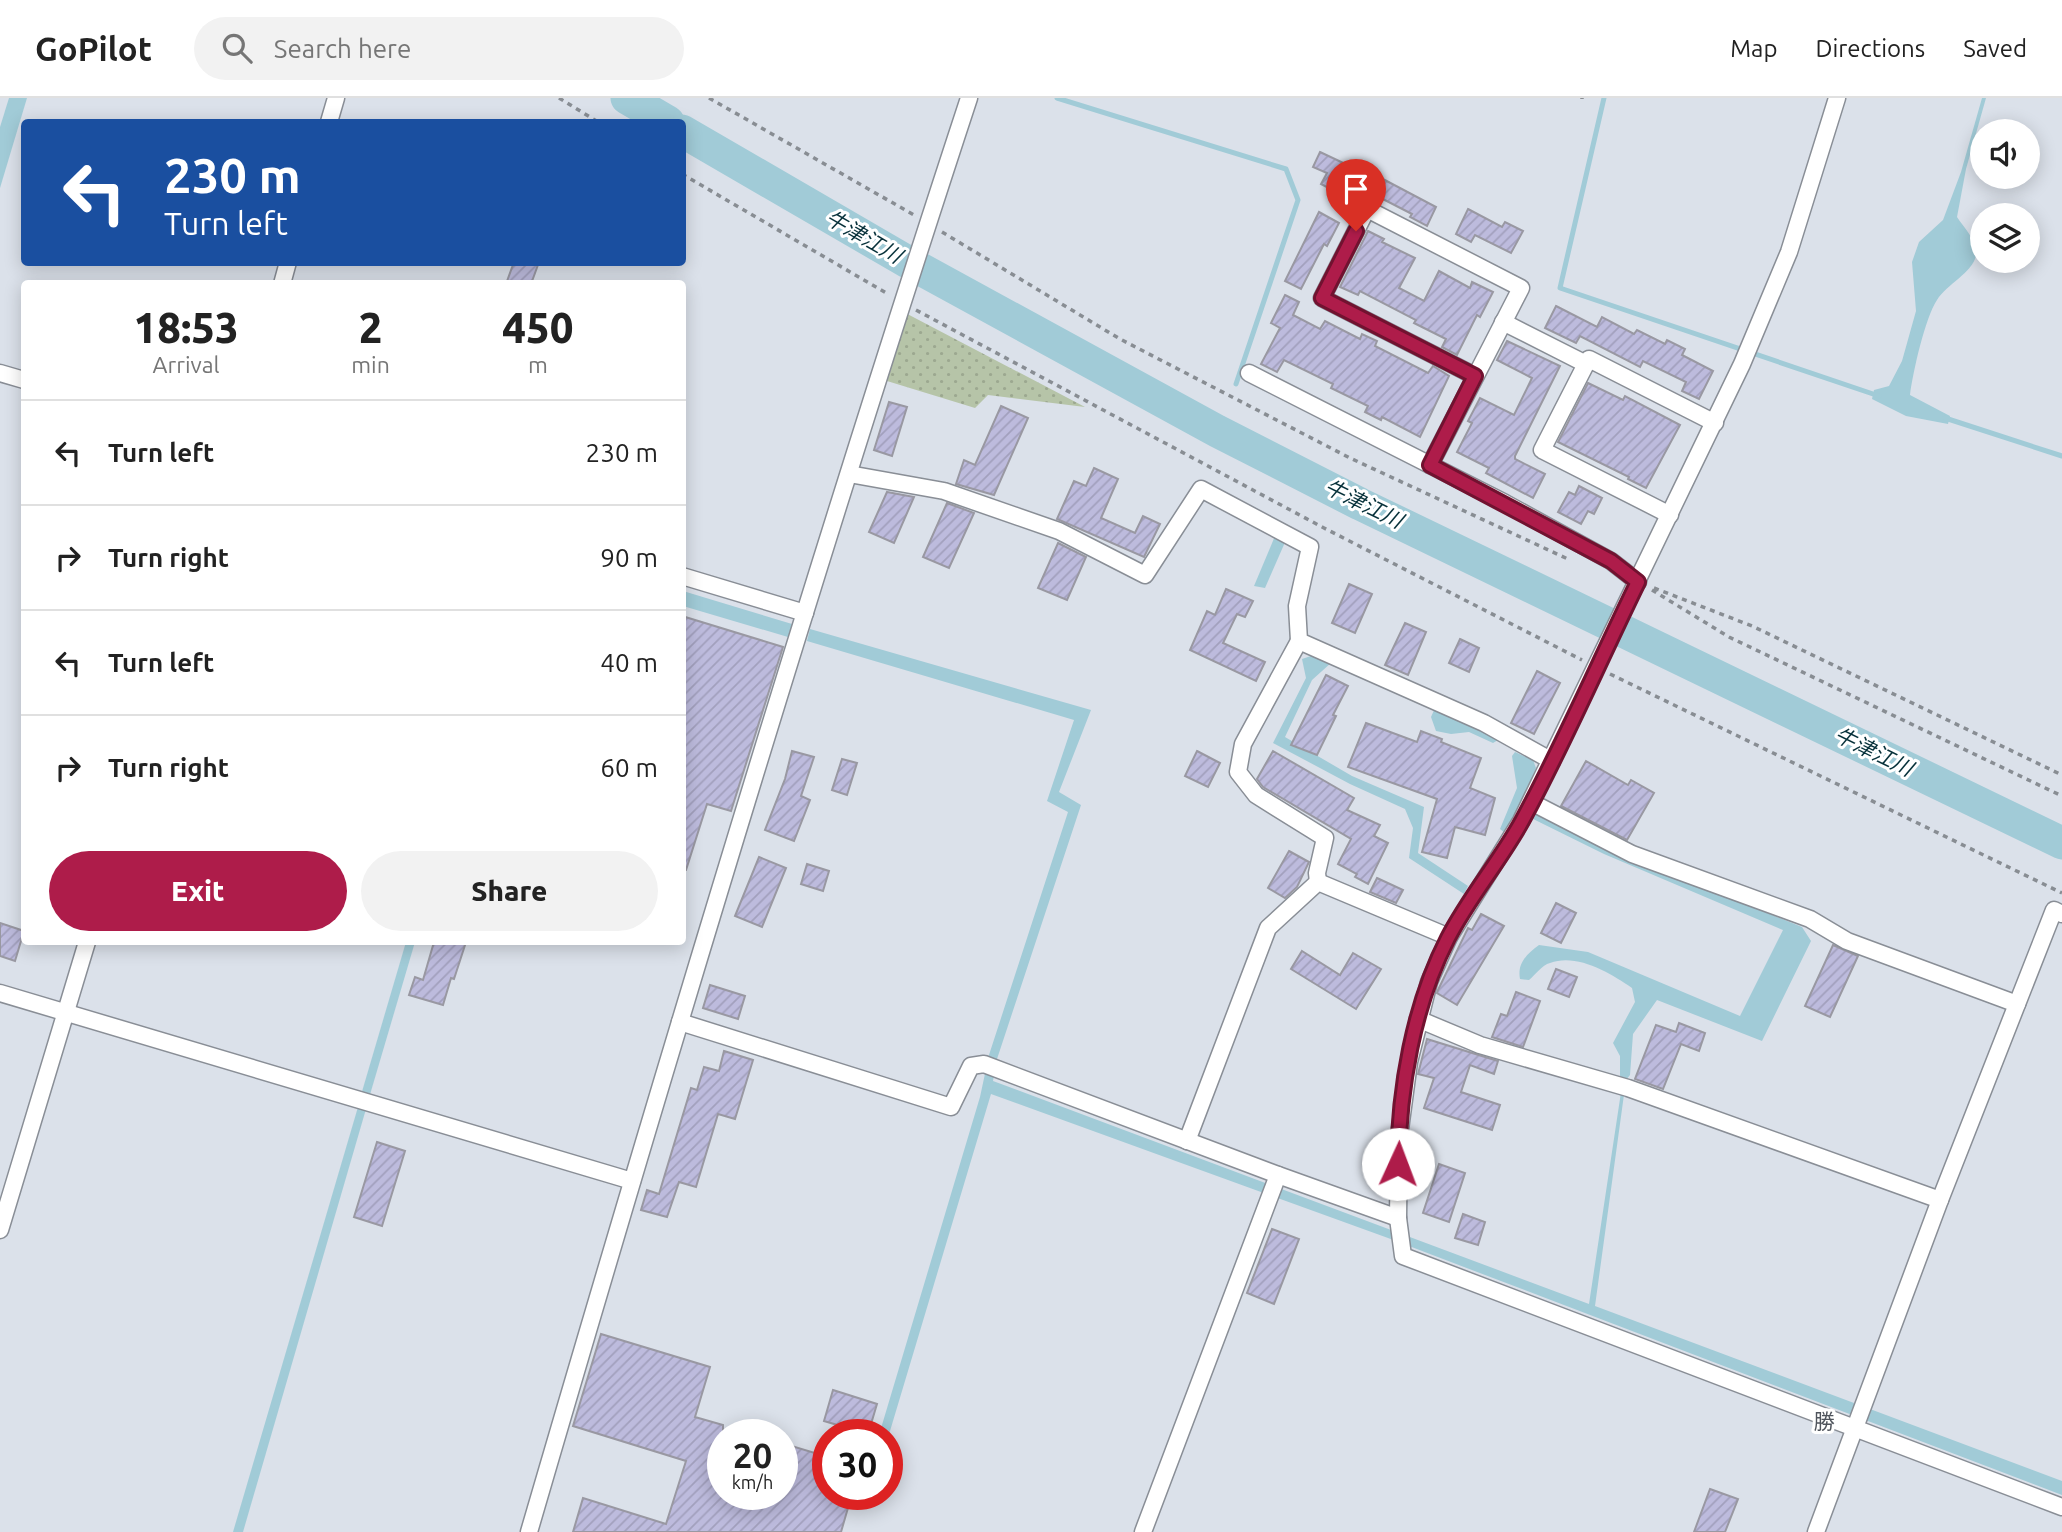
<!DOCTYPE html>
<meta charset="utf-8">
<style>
body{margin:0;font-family:Ubuntu,"Noto Sans JP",sans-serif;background:#f2f2f2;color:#222;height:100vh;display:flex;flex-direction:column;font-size:26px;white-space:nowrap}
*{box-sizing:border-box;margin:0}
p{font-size:23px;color:#767676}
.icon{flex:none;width:38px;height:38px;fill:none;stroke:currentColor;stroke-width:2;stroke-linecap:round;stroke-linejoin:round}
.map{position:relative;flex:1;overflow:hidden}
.side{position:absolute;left:21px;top:182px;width:665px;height:665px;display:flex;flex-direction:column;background:#fff;border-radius:7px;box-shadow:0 4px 18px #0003}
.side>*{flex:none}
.top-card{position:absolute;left:21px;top:21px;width:665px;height:147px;border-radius:7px;box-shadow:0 4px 18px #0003;background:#1a4fa0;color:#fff;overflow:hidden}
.tools{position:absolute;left:1970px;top:21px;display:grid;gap:14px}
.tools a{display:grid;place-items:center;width:70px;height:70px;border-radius:50%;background:#fff;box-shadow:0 4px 18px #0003;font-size:35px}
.speed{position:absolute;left:707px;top:1321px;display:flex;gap:14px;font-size:35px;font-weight:700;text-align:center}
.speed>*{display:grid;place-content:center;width:91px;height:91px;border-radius:50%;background:#fff;box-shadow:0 4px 18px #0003;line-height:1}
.speed small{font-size:18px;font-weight:400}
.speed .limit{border:10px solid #d22;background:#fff;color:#111}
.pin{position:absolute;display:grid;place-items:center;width:60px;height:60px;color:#fff;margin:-72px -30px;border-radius:50% 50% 50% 0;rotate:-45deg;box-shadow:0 0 7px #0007}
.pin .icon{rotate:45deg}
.me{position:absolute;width:77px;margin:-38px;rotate:2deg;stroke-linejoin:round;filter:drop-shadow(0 0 5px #0008)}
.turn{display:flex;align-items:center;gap:24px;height:147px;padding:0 28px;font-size:32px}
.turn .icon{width:91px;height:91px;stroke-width:2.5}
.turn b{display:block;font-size:49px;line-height:60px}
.eta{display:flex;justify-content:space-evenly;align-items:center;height:119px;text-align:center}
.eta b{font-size:42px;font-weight:800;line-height:49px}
.button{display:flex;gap:14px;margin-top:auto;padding:14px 28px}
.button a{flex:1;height:80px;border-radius:42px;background:#ae1c4a;color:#fff;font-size:28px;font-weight:800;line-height:80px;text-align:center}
.button a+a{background:#f2f2f2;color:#222}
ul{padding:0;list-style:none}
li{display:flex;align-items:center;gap:21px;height:105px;padding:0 28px;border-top:2px solid #e0e0e0}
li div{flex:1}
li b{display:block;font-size:26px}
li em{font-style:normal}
header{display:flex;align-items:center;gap:42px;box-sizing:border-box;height:98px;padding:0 35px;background:#fff;border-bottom:2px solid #e0e0e0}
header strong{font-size:33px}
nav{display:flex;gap:38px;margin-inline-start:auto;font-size:24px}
.search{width:490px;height:63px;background:#f2f2f2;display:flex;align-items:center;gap:18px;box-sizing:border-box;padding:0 24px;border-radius:38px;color:#767676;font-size:26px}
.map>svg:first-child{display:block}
</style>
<header>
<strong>GoPilot</strong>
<div class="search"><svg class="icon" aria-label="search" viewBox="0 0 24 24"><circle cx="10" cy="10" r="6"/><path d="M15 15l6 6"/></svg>Search here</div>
<nav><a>Map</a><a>Directions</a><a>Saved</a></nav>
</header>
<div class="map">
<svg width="2062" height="1434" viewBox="0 0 2062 1434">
<defs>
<pattern id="grass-dots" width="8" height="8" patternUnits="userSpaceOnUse" patternTransform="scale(1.75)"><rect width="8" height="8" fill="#b6c4a8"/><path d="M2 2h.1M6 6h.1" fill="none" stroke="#9ca890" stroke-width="1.8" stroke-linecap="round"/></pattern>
<pattern id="building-hatch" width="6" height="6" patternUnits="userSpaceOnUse" patternTransform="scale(1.75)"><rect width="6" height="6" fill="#bdbbdd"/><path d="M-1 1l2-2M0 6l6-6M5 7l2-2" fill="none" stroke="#a2a0bd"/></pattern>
</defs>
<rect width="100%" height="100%" fill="#dbe1ea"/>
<polygon fill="url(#grass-dots)" points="894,209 1085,309 988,297 975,310 874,279"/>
<g fill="#a1cbd7">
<polygon points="9,0 27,0 0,90 0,29"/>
<path d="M 1982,0 L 1986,0 L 1966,71 L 1957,119 C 1964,130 1978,143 1976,158 C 1972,175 1947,186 1937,202 C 1925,220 1913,274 1910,297 L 1950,318 L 1948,326 L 1906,318 L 1872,301 L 1874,292 L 1889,288 L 1902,263 L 1916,213 L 1912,164 L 1919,144 L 1943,122 L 1961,74 Z"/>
<polygon points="1275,438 1286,442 1265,490 1254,488"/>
<polygon points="683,493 792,526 788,539 683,508"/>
<path d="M 810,531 L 1091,612 L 1059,694 L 1081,707 L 997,961 L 993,983 L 1589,1206 L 1623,981 L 1620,978 L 1620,958 L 1613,945 L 1635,904 L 1632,890 C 1610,875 1577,855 1550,865 C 1542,867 1535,877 1529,882 L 1520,881 C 1517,865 1527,856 1539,847 L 1588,854 L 1740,918 L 1783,832 L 1604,756 L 1519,714 L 1505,735 L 1500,731 L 1517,690 L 1512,658 L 1515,654 L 1533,662 L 1536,670 L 1521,706 L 1606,750 L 1802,829 L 1811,843 L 1762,943 L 1657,902 L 1633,936 L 1630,977 L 1626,982 L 1595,1208 L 2062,1383 L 2062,1397 L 1388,1140 L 991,996 L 887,1343 L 887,1337 L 879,1337 L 980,999 L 989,957 L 1068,714 L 1047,703 L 1074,622 L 807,543 Z"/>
<polygon points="1314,557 1332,564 1312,582 1285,639 1352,678 1424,709 1418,755 1468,788 1464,796 1409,760 1413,730 1405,711 1350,686 1273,645 1306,580 1302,561"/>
<polygon points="1435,610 1498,642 1493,645 1469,634 1451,636 1436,633 1431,619"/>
<polygon points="406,844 415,844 369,1000 361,997"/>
<polygon points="358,1009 366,1011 243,1434 233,1434"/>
</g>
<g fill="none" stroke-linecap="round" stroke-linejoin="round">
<g stroke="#a1cbd7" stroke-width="5">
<polyline points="1057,0 1286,71 1298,102 1236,286"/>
<polyline points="1604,0 1560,190 1879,298"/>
<polyline points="1945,320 2062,358"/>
</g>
<g stroke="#a1cbd7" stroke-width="33">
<polyline points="627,0 668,24"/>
<polyline points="682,33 906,163 1217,333 1360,406 2062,745"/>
</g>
</g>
<g fill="url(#building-hatch)" stroke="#9998a2" stroke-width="2">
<polygon points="1320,54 1354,70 1340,96 1321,86 1327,75 1313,69"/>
<polygon points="1381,80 1436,109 1427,128 1410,119 1412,116 1373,96"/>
<polygon points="1468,111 1502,129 1505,124 1523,133 1511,155 1475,137 1471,144 1456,136"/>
<polygon points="1319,114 1339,125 1327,148 1324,146 1301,191 1285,183"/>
<polygon points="1368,133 1384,141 1382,144 1415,160 1399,190 1424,203 1439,173 1470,190 1472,184 1493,194 1480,219 1477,217 1457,257 1442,249 1446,241 1414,225 1416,222 1360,193 1358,197 1340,189"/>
<polygon points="514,164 539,164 531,186 506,186"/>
<polygon points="1285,197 1299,204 1293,217 1320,231 1325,223 1360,241 1362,236 1377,243 1375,248 1428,275 1433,268 1449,278 1420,339 1382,319 1381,322 1365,314 1368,308 1331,290 1333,286 1284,262 1277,274 1261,266 1280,230 1271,225"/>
<polygon points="1556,208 1597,229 1602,219 1634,236 1637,232 1665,246 1667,242 1685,251 1682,257 1713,273 1699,301 1682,293 1686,284 1643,263 1640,269 1580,238 1576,245 1545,230"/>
<polygon points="1507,243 1560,268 1515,358 1515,361 1545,376 1533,400 1486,375 1489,370 1457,354 1472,325 1468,323 1480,300 1514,317 1532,280 1497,262"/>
<polygon points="1588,285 1623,302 1625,298 1680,327 1646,390 1628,381 1629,379 1558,344"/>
<polygon points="889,304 907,309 892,358 874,352"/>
<polygon points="1001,308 1028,320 994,397 956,386 964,362 975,367"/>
<polygon points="1094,370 1118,381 1101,420 1135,435 1143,418 1160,426 1144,459 1057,421 1074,383 1086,388"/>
<polygon points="1579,388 1602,400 1594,416 1588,413 1581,426 1558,414 1569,394 1575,397"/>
<polygon points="887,394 914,399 894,445 869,434"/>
<polygon points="947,405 974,415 949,470 923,459"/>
<polygon points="1058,445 1086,459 1067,502 1038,490"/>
<polygon points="1349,486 1372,496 1355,535 1332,525"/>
<polygon points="1226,491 1253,503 1245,519 1237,516 1223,545 1265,564 1256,583 1190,552 1207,513 1215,517"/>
<polygon points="682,518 783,549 731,713 707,706 686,772 682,772"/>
<polygon points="1405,525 1426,534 1408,577 1385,567"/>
<polygon points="1460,541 1479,550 1469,574 1449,565"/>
<polygon points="1537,573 1560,585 1534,636 1511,625"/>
<polygon points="1326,577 1348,588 1333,617 1336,618 1317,657 1291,647"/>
<polygon points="1366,625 1417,644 1421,633 1442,641 1441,644 1481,660 1470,690 1495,700 1485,737 1455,729 1447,760 1422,754 1437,701 1348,669"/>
<polygon points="792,653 814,659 801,698 810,702 794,743 765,732 785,681"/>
<polygon points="1197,653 1220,665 1208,689 1185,678"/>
<polygon points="1273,653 1354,700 1347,712 1380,727 1374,738 1388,745 1368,786 1355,779 1357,776 1338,766 1351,741 1263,689 1257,681"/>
<polygon points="842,661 857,665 847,697 832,692"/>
<polygon points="1586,663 1628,687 1631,682 1654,695 1627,742 1561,708"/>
<polygon points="1289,753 1309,764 1297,789 1285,800 1268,790"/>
<polygon points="759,759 786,770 762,829 735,818"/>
<polygon points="807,766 829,773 823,793 801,786"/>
<polygon points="1377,780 1403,792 1396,805 1370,794"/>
<polygon points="1556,805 1576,815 1561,845 1541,835"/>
<polygon points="1481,816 1504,828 1457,907 1437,895 1438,892 1468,830 1472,832"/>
<polygon points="0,825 24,833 15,863 0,858"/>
<polygon points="434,844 466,844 454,881 451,880 443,907 409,897 415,879 423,882"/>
<polygon points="1833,847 1858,858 1830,919 1805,908"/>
<polygon points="1302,853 1340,877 1353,855 1381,871 1356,911 1291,871"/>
<polygon points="1556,871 1577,879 1569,899 1548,891"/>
<polygon points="710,887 745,898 738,921 703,910"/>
<polygon points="1516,894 1540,903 1523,949 1492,939 1501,916 1507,918"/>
<polygon points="1679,925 1705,935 1699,953 1681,946 1663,991 1635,981 1656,927 1676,934"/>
<polygon points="1427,941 1498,963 1494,976 1470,967 1461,994 1500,1007 1492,1032 1424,1010 1434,980 1418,976"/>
<polygon points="724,953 753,962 735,1021 718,1016 696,1089 679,1084 667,1119 641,1112 647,1092 659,1096 691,990 697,992 704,969 719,973"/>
<polygon points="377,1044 405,1053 382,1128 354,1119"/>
<polygon points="1439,1066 1465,1075 1449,1124 1423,1115"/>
<polygon points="1463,1116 1485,1124 1478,1147 1455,1140"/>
<polygon points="1272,1131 1299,1141 1274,1206 1247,1195"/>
<polygon points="601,1236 710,1269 695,1319 723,1327 723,1396 782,1396 782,1345 828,1359 828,1396 852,1396 841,1434 573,1434 583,1400 666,1426 686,1363 573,1328"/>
<polygon points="833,1292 877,1306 868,1336 824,1323"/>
<polygon points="1710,1391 1738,1401 1725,1434 1694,1434"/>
</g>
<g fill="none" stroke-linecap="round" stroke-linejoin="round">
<defs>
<g id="minor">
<polyline points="1837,0 1789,154 1742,266 1521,723 1449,839 1429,884 1409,964 1399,1039 1398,1120 1403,1158 2062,1409"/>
<polyline points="329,24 336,0"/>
<polyline points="282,186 288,164"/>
<polyline points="1503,224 1586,266 1589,261 1715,325"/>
<polyline points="1586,266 1542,352 1670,417"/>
<polyline points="0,275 24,282"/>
<polyline points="1249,275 1505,405 1611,463 1638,484"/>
<polyline points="1430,367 1521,190 1367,111 1322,200 1475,278"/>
<polyline points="849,376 944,393 1059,433 1145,477 1201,391 1310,449 1297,508 1299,543 1484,625 1552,663"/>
<polyline points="682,478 805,515"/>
<polyline points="1299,543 1243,646 1238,674 1256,697 1325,740 1317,775 1318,784"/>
<polyline points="1531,704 1632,756 1810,821 1847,843 2017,906"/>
<polyline points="0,895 632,1083"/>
<polyline points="1418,921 1480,947 1628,990 1940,1102"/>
<polyline points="680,924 951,1009 971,968 984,966 1278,1077 1398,1120"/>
<polyline points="1187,1043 1268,830 1318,784 1449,839"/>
<polyline points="0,1132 87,844"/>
<path d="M 529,1434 C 669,954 813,475 969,0"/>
<polyline points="1143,1434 1278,1077"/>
<polyline points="1816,1434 1940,1102 2054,812 2062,816"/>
</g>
</defs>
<use href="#minor" stroke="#898e96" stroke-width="19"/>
<g stroke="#888d93" stroke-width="3.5" stroke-dasharray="5 5" stroke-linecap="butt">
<polyline points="559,0 598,24"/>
<polyline points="709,0 914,117"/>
<polyline points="1582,1 1582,0"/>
<polyline points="682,76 888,196"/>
<polyline points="942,134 1120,241 1350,360 1570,462"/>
<polyline points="916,212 1324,430 1582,562"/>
<polyline points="1654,490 1752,528 2062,677"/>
<polyline points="1652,492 1729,539 2062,698"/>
<polyline points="1610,576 2062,795"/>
</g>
<use href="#minor" stroke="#fff" stroke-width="16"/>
</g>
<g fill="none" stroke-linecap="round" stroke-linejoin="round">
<defs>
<path id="route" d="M 1356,133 L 1322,200 L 1475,278 L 1430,367 L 1611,463 L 1638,484 C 1599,564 1564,646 1522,723 C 1500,763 1469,799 1448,840 C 1413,908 1399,991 1398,1066"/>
</defs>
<use href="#route" stroke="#711230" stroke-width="18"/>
<use href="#route" stroke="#ae1c4a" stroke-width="12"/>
</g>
<g text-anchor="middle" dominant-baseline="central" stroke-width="6" stroke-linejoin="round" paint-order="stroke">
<g font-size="21" font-style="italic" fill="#07313a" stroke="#fff">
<text transform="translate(864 138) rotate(30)">牛津江川</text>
<text transform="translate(1364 405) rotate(26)">牛津江川</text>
<text transform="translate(1874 653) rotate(26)">牛津江川</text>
</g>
<g font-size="21" fill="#4f545c" stroke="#fff">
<text x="1824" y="1323">勝</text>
</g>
</g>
</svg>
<div class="tools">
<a><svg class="icon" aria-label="sound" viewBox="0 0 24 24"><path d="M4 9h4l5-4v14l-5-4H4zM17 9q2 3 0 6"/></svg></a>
<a><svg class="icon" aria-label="layers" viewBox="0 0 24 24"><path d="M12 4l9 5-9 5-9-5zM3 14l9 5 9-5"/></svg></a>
</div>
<div class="speed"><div>20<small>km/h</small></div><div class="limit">30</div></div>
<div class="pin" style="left:1356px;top:133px;background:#d93025"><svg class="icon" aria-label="arrive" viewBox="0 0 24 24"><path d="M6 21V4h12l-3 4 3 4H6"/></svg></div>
<svg class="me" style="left:1398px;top:1066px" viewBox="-20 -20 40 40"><circle r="19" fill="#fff"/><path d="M0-13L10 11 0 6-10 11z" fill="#ae1c4a"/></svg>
<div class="top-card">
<div class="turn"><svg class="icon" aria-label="left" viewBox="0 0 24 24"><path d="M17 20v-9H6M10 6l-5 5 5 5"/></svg><div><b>230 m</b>Turn left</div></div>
</div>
<section class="side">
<div class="eta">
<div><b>18:53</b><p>Arrival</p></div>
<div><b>2</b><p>min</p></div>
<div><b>450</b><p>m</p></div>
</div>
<ul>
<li><svg class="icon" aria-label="left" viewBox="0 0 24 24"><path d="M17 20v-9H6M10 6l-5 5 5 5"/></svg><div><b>Turn left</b></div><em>230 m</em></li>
<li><svg class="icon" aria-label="right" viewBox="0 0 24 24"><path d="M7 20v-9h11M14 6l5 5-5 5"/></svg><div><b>Turn right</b></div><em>90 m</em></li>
<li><svg class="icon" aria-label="left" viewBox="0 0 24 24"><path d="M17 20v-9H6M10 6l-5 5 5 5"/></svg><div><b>Turn left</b></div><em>40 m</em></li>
<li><svg class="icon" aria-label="right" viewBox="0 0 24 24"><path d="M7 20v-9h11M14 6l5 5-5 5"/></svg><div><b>Turn right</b></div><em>60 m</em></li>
</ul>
<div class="button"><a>Exit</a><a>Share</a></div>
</section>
</div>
